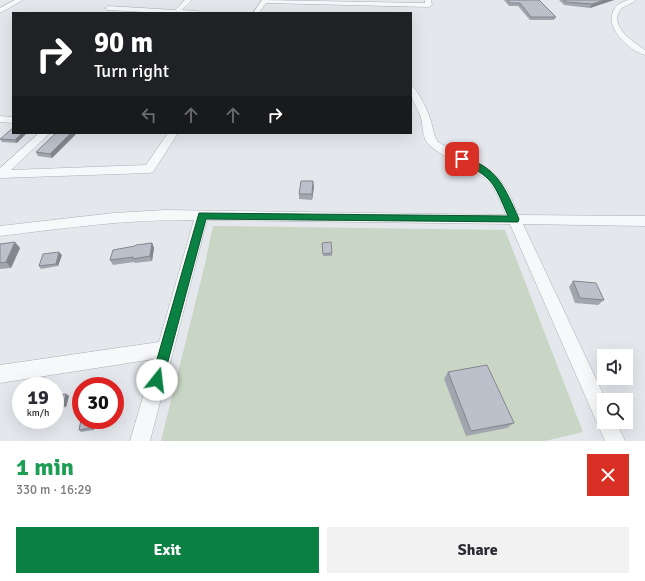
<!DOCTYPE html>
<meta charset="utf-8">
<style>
body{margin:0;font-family:Signika,sans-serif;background:#f2f2f3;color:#2b2b33;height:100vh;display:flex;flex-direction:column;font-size:15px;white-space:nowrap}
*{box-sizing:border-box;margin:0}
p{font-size:13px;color:#7c7c81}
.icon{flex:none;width:22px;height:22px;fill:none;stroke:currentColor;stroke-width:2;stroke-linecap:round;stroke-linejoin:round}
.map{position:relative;height:441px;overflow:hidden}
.panel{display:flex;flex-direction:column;background:#fff;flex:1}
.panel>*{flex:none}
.hud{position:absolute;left:12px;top:12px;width:400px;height:122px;border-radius:0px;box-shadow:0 4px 16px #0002;background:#202124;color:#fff;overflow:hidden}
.tools{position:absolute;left:597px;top:349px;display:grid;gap:8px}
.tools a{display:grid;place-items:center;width:36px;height:36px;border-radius:0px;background:#fff;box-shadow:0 4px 16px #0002;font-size:20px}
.speed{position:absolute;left:12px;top:377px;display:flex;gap:8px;font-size:20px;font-weight:700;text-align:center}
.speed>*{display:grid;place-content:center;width:52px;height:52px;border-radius:50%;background:#fff;box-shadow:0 4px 16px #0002;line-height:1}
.speed small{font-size:10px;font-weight:400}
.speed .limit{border:6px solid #d22;background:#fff;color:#111}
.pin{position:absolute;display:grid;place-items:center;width:34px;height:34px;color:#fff;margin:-17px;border-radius:8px;box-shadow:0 2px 6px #0006}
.me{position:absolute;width:44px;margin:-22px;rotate:16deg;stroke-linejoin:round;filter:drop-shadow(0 0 3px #0008)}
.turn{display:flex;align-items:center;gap:14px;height:84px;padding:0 16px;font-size:18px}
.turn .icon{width:52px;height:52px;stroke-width:2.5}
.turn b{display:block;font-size:28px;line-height:34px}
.lanes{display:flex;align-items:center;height:38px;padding:0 16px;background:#0003;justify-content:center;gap:20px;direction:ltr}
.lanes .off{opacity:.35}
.round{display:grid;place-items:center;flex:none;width:42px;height:42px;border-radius:0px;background:#f2f2f3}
.headline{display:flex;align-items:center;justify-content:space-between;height:68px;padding:0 16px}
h1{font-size:24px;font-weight:800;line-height:30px;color:#1e9e55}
.button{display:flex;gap:8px;margin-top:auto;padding:8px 16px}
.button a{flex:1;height:46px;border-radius:0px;background:#0b8043;color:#fff;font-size:16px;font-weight:800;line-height:46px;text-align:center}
.button a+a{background:#f2f2f3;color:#2b2b33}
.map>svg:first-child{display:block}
</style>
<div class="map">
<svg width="645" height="441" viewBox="0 0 645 441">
<rect width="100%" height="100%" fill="#e4e7ec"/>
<polygon fill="#c9d6c5" points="213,226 505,230 583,432 545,441 161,441 205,264"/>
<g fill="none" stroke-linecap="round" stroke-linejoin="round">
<defs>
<g id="minor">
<polygon points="15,0 23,0 0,13 0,8"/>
<polygon points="185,0 192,0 182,10 197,11 200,13 162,13 108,10 105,8 108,6 175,10"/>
<polygon points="262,0 425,3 425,0 431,0 432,5 429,7 266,3 259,13 253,13"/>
<path d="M 628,0 L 636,0 C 632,4 623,6 620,10 C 609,27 634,42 645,50 L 645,55 C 629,51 602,26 615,8 C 617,4 624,2 628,0 Z"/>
<path d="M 411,86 C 417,88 428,111 430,118 C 433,126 433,135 438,142 C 459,155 488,162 503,184 C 510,192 514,205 518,215 L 645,216 L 645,226 L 523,224 L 606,400 L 604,400 L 604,422 L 616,422 L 625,441 L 605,441 L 510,224 L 207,220 L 150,441 L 130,441 L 154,359 L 0,383 L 0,365 L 159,342 L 194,220 C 129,219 65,228 0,236 L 0,226 L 114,213 L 165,210 L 506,215 C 501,204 497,191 489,182 C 474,167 432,155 425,139 C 422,132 423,123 420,115 C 415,103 411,101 411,86 Z"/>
<polygon points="0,116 13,117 13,123 0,122"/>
<polygon points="39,133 50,133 11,170 146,165 168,133 178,133 153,172 149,173 0,178 0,168"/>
</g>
</defs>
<use href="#minor" stroke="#a9aeb7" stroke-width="1"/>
<use href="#minor" fill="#f7f8fa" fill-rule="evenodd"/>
</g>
<g fill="#a1a5ae">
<polygon points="504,0 539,0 556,17 554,20 530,20 518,6 509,6"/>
<polygon points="559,0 614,0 590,8 564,5"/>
<polygon points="13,133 17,143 2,142 0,139"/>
<polygon points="76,134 52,158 38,156 36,152"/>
<polygon points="314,187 312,200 299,199 299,194"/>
<polygon points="152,243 154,248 152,261 135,263 134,262 113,265 110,260 135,246"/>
<polygon points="322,243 332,253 332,256 323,256"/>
<polygon points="0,244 20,248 11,268 0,269"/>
<polygon points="62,255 58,266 41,269 39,266"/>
<polygon points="573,281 604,300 598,305 575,303 569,287"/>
<polygon points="448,372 514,423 507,428 466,436 444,379"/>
<polygon points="66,394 69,396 66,407 55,409 55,396"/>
<polygon points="81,420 94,430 81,432 79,430"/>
</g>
<g fill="#83868d">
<polygon points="605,0 614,0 590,8 592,4"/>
<polygon points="22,133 27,133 17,143 15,140"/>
<polygon points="71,133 76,133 76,134 52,158 50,154"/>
<polygon points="313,181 314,187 312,200 312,194"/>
<polygon points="15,242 20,248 11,268 6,262"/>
<polygon points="152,243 154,248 152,261 150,256"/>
<polygon points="59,252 62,255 58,266 56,264"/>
<polygon points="45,378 48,381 46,386 42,386"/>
<polygon points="66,394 69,396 66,407 63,405"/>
<polygon points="93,420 96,420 94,430 91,428"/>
</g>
<g fill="#bbc0ca" stroke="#83868d">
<polygon points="508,0 539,0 556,17 531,17 520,3 510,3"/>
<polygon points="564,0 605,0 592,4 566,2"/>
<polygon points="13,128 13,133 22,133 15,140 0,139"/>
<polygon points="56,133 71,133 50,154 36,152"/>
<polygon points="301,181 313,181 312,194 299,194"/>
<polygon points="15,242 6,262 0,263 0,244"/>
<polygon points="331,242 332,253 323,254 322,243"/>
<polygon points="152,243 150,256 133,259 133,257 110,260 113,250 135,246 136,245"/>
<polygon points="59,252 56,264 39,266 43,254"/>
<polygon points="573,281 596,283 604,300 580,298"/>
<polygon points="487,365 514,423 471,431 448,372"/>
<polygon points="45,378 42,386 30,386 32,380"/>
<polygon points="66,394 63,405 55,406 55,396"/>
<polygon points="81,420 93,420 91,428 79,430"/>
</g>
<path fill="#0b8043" stroke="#07532c" d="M 462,157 C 498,167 505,188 519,219 L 518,222 L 206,219 L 163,380 L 161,384 L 157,386 L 153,384 L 151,380 L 199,213 L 508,216 C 493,181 493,178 459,161 L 458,159 Z"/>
</svg>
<div class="tools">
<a><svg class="icon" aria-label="sound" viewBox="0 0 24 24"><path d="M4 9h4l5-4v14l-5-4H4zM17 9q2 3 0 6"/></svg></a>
<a><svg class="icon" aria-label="search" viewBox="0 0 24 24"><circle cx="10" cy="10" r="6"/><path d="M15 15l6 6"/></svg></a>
</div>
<div class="speed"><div>19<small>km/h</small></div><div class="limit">30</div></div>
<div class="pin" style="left:462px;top:159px;background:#d93025"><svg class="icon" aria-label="arrive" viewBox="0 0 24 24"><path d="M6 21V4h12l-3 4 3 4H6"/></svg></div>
<svg class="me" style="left:157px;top:380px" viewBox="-20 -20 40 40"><circle r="19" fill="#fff"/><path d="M0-13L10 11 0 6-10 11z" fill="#0b8043"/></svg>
<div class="hud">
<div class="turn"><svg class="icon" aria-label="right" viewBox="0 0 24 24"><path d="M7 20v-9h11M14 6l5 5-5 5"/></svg><div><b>90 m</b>Turn right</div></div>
<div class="lanes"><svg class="icon off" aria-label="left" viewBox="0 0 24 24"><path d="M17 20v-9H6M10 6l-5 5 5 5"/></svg><svg class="icon off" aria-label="ahead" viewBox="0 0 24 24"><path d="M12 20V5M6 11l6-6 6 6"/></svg><svg class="icon off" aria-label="ahead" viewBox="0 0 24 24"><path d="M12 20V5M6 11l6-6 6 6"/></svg><svg class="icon" aria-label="right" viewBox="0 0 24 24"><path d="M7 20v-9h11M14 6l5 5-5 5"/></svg></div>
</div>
</div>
<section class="panel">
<div class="headline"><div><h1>1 min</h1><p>330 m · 16:29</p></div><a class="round" style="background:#d93025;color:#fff"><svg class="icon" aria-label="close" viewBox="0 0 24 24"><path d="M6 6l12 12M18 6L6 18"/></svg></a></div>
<div class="button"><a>Exit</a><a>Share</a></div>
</section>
